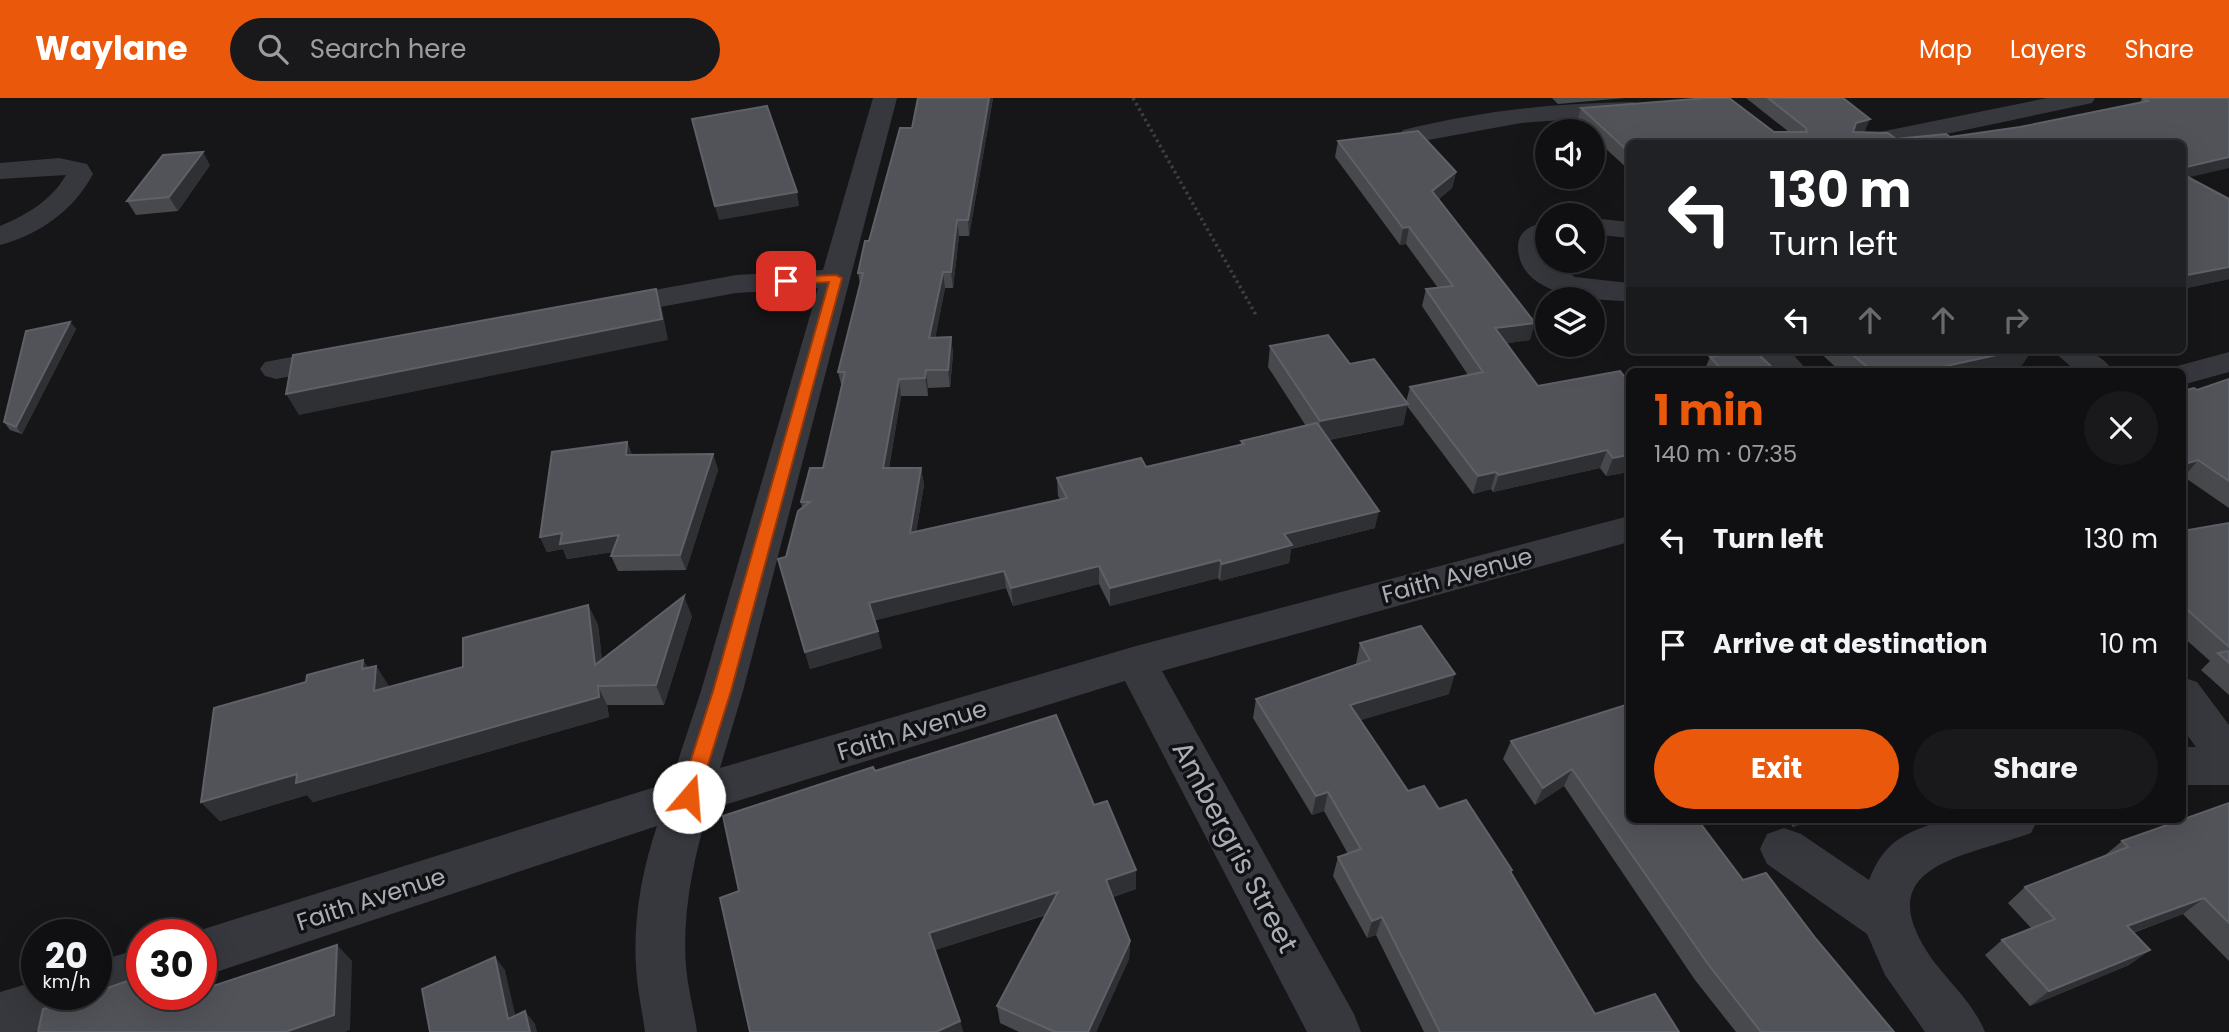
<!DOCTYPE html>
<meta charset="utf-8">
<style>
body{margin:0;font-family:Poppins,sans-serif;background:#19191b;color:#f1f3f6;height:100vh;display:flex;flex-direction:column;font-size:26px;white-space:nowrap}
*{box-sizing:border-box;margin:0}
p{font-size:23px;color:#9c9d9f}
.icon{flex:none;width:38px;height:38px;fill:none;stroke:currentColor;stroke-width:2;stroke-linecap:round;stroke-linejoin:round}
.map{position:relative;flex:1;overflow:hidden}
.drawer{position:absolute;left:1626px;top:270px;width:560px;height:455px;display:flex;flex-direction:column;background:#101012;border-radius:10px;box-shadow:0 7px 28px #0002,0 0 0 2px #303032}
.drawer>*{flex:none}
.hud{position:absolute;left:1626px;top:42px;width:560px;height:214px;border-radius:10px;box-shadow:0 7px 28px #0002,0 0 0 2px #303032;background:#202124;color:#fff;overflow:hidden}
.controls{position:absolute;left:1535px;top:21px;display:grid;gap:14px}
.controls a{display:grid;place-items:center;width:70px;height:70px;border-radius:50%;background:#101012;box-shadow:0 7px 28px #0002,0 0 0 2px #303032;font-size:35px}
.speed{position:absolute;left:21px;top:821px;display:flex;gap:14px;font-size:35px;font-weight:700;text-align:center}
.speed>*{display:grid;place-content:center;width:91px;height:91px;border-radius:50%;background:#101012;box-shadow:0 7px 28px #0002,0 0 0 2px #303032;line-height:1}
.speed small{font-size:18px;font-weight:400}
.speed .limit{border:10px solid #d22;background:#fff;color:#111}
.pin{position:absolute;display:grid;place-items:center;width:60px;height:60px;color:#fff;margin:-30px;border-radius:14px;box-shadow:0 4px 10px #0006}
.me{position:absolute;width:77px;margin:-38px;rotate:18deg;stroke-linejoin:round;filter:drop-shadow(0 0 5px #0008)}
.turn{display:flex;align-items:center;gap:24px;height:147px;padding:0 28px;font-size:32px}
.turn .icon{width:91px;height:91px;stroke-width:2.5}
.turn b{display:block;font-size:49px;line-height:60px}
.lanes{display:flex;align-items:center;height:66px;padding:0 28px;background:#0003;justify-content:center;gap:35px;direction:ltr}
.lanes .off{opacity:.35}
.round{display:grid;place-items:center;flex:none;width:74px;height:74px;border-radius:37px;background:#19191b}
.overview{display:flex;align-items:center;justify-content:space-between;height:119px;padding:0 28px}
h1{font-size:42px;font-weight:700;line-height:52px;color:#ea580c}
.cta{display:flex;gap:14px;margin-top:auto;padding:14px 28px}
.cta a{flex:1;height:80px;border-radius:42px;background:#ea580c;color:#fff;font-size:28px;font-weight:700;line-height:80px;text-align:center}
.cta a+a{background:#19191b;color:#f1f3f6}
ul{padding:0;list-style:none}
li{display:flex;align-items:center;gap:21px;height:105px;padding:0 28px}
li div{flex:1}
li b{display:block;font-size:26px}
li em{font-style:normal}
header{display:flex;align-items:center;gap:42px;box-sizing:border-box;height:98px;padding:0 35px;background:#ea580c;color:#fff}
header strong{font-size:33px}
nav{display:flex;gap:38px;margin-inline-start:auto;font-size:24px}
.search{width:490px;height:63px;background:#19191b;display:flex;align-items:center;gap:18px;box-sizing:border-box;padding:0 24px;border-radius:38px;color:#9c9d9f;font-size:26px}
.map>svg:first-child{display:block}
</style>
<header>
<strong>Waylane</strong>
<div class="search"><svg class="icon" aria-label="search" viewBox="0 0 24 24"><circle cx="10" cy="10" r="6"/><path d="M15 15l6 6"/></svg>Search here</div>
<nav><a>Map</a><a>Layers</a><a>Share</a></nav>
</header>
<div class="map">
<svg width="2229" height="934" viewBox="0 0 2229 934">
<rect width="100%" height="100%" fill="#161618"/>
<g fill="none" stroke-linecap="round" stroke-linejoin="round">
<polyline stroke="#3d3f44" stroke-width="3.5" stroke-dasharray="2.5 3.5" stroke-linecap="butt" points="1133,0 1256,217"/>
<g fill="#37383d" fill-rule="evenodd">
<path d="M 873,0 L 897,0 L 743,593 L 720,670 L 1136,548 L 1629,418 L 1629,444 L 1162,573 L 1354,916 L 1361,934 L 1307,934 L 1125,583 L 708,712 C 693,763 682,816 686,869 C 688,891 694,913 697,934 L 645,934 C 642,912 637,890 636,869 C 633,821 642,772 657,728 L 201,879 L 201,836 L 188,836 L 671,684 L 701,593 L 818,190 L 736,195 L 606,219 L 595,216 L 591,210 L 595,204 L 606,201 L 736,177 L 823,172 Z"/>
<polygon points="2047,0 2095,0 2092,5 2083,7 1899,46 1848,46 1851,41 1860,38"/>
<path d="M 1632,4 L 1641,6 L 1644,11 L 1641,16 L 1521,25 L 1412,45 L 1403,42 L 1399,37 L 1403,32 C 1479,13 1554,5 1632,4 Z"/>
<path d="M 59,60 L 87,66 L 93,76 C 74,112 39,137 0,147 L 0,128 C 25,118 52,102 66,77 L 0,81 L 0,65 Z"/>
<polygon points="1592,120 1629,124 1629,140 1592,136"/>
<path d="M 1547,124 L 1547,163 L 1575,179 L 1629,185 L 1629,203 C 1593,202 1519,199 1518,149 C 1518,132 1532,127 1547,124 Z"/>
<polygon points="344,249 355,252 360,259 355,266 276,281 265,278 260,271 265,264"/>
<polygon points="1755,252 1789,252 1808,273 1774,273"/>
<path d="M 2052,252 C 2077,252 2098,250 2113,273 L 2076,273 Z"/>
<polygon points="2229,254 2229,274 2182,287 2182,273 2168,273 2170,270"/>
<polygon points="2182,579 2197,584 2229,627 2229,687 2182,687 2182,649 2196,649 2182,630"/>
<path d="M 1947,721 L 2038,721 L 2031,735 C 1963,760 1863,767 1935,865 C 1953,888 1974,907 1985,934 L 1925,934 L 1885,877 L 1867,836 L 1767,766 L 1760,751 L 1767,736 L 1784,730 L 1801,736 L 1869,782 C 1885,741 1907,734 1947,721 Z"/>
<polygon points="142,850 142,896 148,896 35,934 0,934 0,894 37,883 37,896 96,896 96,864"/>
</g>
</g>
<g fill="#47494d">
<polygon points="918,0 993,0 969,138 959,138 953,190 945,190 935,240 951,239 953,256 950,289 928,290 928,298 901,298 889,370 921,370 924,387 916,434 1060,401 1058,398 1057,380 1146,369 1241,347 1241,343 1306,328 1268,269 1270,248 1350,266 1406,304 1410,289 1468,277 1422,208 1426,191 1438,190 1406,146 1400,147 1335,59 1338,43 1456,74 1452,90 1439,101 1530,242 1507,245 1538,288 1629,374 1606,378 1600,370 1493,394 1491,391 1473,396 1407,308 1403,327 1329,342 1375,430 1291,451 1289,465 1220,483 1218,480 1110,508 1099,486 1013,508 1006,490 875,522 882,550 810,571 778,461 786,459 802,410 801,404 823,370 842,290 838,274 860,186 858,175 912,30"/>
<polygon points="1552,0 1625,0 1558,6"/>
<polygon points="1746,0 1843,0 1863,35 1896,41 1950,39 2020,29 2140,5 2142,0 2229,0 2190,80 2229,101 2229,181 2182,191 2182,46 1629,46 1629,72 1592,38 1592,33 1588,33 1577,23 1581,10 1774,34 1789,34"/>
<polygon points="210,67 178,113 136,117 127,103"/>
<polygon points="70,224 76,231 22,336 10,332 4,324"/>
<polygon points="1817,252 2032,252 2022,267 1996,273 1840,273"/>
<polygon points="1710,259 1776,273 1704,273"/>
<polygon points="2229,281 2229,410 2184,379 2182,379 2182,293 2197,292"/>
<polygon points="627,344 632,357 713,356 718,372 686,472 618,473 611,458 613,454 567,461 563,451 547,454 540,439"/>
<polygon points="2229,425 2229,597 2201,572 2210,563 2182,538 2182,433"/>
<polygon points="588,507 598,527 602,562 692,518 664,607 607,607 609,619 313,704 307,697 220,723 201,704 369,570 376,568 389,589 463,569"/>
<polygon points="1360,545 1449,596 1360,622 1408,693 1439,711 1511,775 1595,916 1679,934 1424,934 1376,837 1367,840 1333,778 1338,759 1348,756 1324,713 1312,717 1253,620 1256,601 1356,566"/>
<polygon points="1626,607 1629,721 1743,782 1816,841 1894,934 1736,934 1695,882 1564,688 1535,707 1503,661 1511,643"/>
<polygon points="875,673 1094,707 1136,772 1136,791 1113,799 1130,843 1129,861 1096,934 1019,934 1000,925 997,908 1046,817 935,852 960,923 963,934 750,934 739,793"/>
<polygon points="2229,705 2229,863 2183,816 2133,835 2150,852 2129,867 2030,908 1985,857 2002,842 2031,830 2008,805 2025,789 2104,758 2122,743"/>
<polygon points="1787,721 1815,721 1793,729"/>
</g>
<g fill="#2f3033">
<polygon points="989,0 993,0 969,138 968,122"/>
<polygon points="1870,21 1864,35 1850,39 1856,25"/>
<polygon points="1840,42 1839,46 1815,46"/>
<polygon points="203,54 210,67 178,113 169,99"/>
<polygon points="2229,59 2229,70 2182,81 2182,70"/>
<polygon points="1456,74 1452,90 1429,109 1432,93"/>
<polygon points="797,94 799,108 719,122 715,108"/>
<polygon points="957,122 959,138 953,190 951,174"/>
<polygon points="1409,129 1406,146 1400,147 1403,130"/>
<polygon points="2229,169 2229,181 2182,191 2182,178"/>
<polygon points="943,174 945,190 932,257 929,240"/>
<polygon points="656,191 662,211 668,242 299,317 286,296"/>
<polygon points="70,224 76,231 22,336 16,329"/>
<polygon points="1535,225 1530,242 1491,248 1495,230"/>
<polygon points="951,239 953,256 950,289 948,272"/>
<polygon points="2019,252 2032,252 2022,267 1996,273 1935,273 1937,270"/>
<polygon points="926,272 928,290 928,298 925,280"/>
<polygon points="899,281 901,298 886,387 883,370"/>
<polygon points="1408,306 1403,327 1317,344 1320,323"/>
<polygon points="627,344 633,359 626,357"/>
<polygon points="1607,352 1600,370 1493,394 1499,377"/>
<polygon points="713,356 718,372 686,472 680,457"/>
<polygon points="1629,357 1629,374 1606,378 1613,360"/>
<polygon points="2198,362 2184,379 2182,379 2182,367"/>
<polygon points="921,370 924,387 913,453 910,435"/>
<polygon points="1496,374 1491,391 1473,396 1478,378"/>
<polygon points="1379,413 1375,430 1291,451 1289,465 1220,483 1222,466 1284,436"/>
<polygon points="562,435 619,437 626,452 567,461 563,451 547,454 540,439"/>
<polygon points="1220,462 1218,480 1110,508 1110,490"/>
<polygon points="1099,468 1099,486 1013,508 1011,490"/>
<polygon points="1004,473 1006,490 873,523 869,505"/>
<polygon points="684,498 692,518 664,607 656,587"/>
<polygon points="588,507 598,527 605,587 595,567"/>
<polygon points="878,533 882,550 810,571 805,554"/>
<polygon points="363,562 375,579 376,568 389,588 388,612 374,593 362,571"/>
<polygon points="1455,576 1449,596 1345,627 1350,607"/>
<polygon points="598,588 607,607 609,619 313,704 307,697 220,723 201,704"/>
<polygon points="1572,671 1564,688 1535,707 1543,690"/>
<polygon points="1328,694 1324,713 1312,717 1316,698"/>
<polygon points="1799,721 1815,721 1793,729"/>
<polygon points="1136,772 1136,791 1106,801 1106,782"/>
<polygon points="1058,794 1059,812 933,853 929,835"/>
<polygon points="2204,800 2183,816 2107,844 2127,828"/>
<polygon points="1382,819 1376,837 1367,840 1372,823"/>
<polygon points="1130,843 1129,861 1096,934 1088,934"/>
<polygon points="337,847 352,863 350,932 345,934 288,934"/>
<polygon points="2150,852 2129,867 2030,908 2049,893"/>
<polygon points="495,859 505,872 519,933 508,921"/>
<polygon points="201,866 214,877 210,911 201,896"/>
<polygon points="525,913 535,926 537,934 530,934"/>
<polygon points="960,923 963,934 936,934"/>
</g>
<g fill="#525359" stroke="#5f6168" stroke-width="2">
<polygon points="918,0 989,0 968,122 957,122 951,174 943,174 929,240 951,239 948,272 926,272 925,280 899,281 883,370 921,370 910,435 1067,400 1057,380 1141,360 1146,369 1244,346 1241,343 1317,325 1379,413 1284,436 1292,447 1222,466 1220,462 1110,490 1099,468 1011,490 1004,473 869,505 878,533 805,554 778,461 786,459 798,413 810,404 801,404 810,370 823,370 845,274 838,274 863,175 858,175 865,143 869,143 900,30 912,30"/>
<polygon points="1707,0 1729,0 1774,34 1807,34 1806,30 1768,0 1843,0 1870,21 1856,25 1853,34 1888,35 1896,41 1946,36 1950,39 2020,29 2148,3 2142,0 2229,0 2229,59 2182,70 2182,46 1845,46 1840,42 1815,46 1629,46 1629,54 1581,10"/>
<polygon points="767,8 797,94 715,108 692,21"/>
<polygon points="1418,33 1456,74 1432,93 1535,225 1495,230 1538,288 1620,273 1629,284 1629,357 1613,360 1607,352 1499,377 1496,374 1478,378 1410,289 1483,274 1426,191 1453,188 1409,129 1403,130 1338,43"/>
<polygon points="203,54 169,99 127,103 163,57"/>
<polygon points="2182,76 2229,101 2229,169 2182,178"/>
<polygon points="656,191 662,221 286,296 293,257"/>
<polygon points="70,224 16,329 4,324 26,233"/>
<polygon points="1328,237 1350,266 1374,261 1408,306 1320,323 1270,248"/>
<polygon points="1750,252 1754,252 1776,273 1723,273 1710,259"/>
<polygon points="1847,252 2019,252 1937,270 1941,273 1872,273"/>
<polygon points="2229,281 2229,383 2198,362 2182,367 2182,293 2194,290 2197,292"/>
<polygon points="627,344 626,357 713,356 680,457 611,458 619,437 560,446 562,435 540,439 552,354"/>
<polygon points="2229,425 2229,549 2182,507 2182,433"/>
<polygon points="684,498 656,587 598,588 599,599 296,685 297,676 201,704 214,610 306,584 307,577 363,562 362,571 376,568 374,593 463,569 463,540 588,507 595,567"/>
<polygon points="1421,528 1455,576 1350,607 1408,693 1424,688 1439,711 1466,702 1512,772 1510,773 1595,916 1655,896 1679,934 1440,934 1382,819 1372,823 1338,759 1361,751 1328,694 1316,698 1256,601 1370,562 1360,545"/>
<polygon points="2229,553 2229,565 2218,555"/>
<polygon points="1626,607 1629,612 1629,721 1697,721 1743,782 1766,775 1816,841 1894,934 1761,934 1708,866 1572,671 1543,690 1511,643"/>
<polygon points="1056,617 1094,707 1107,703 1136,772 1106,782 1130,843 1088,934 1055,934 997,908 1058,794 929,835 960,923 936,934 750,934 720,800 739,793 723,718 873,669 875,673"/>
<polygon points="2229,705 2229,825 2204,800 2127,828 2150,852 2049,893 2002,842 2055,821 2025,789 2128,749 2122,743"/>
<polygon points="337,847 334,917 288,933 288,934 38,934 43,911 89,896 96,896 96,894 142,878 142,896 201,896 201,892"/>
<polygon points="495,859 508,921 525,913 530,934 430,934 422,891"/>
</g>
<polygon fill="#ea580c" stroke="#983908" stroke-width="2" points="836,177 842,180 731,593 698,699 695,705 689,707 682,705 679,699 713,593 829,184 786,187 780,183 786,179"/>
<g text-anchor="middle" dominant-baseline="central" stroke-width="7" stroke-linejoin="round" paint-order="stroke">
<g font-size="24" fill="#a8adb8" stroke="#111113">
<text transform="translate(1457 477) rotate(-15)">Faith Avenue</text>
<text transform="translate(912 632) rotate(-17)">Faith Avenue</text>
<text transform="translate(371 801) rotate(-18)">Faith Avenue</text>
</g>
<g font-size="28" fill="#a8adb8" stroke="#111113">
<text transform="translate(1235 749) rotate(62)">Ambergris Street</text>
</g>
</g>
</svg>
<div class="controls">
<a><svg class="icon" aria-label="sound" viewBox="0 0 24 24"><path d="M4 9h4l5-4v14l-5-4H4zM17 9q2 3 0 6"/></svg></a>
<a><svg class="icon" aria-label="search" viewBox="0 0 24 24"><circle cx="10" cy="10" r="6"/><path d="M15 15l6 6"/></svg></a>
<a><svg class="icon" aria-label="layers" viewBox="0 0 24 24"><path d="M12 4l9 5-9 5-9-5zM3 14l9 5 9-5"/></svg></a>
</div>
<div class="speed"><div>20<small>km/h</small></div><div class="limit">30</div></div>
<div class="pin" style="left:786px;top:183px;background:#d93025"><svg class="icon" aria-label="arrive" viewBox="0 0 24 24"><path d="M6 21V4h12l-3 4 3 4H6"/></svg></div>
<svg class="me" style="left:689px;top:699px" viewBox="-20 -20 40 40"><circle r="19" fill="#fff"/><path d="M0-13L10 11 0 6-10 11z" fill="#ea580c"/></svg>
<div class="hud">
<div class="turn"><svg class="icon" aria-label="left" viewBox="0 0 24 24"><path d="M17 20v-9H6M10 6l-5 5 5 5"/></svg><div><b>130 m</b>Turn left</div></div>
<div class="lanes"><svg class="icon" aria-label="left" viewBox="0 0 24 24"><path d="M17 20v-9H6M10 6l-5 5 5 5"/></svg><svg class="icon off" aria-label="ahead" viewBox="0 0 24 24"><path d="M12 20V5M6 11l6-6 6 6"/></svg><svg class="icon off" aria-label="ahead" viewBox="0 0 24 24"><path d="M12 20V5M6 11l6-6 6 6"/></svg><svg class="icon off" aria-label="right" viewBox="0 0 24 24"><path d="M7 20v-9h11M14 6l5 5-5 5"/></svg></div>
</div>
<section class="drawer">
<div class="overview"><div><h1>1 min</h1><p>140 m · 07:35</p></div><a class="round"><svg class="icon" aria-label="close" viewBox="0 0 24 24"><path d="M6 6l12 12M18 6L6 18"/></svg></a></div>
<ul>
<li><svg class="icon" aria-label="left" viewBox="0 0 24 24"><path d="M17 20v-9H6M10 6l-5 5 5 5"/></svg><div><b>Turn left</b></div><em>130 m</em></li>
<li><svg class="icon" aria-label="arrive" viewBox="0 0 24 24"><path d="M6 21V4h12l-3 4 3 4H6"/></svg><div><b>Arrive at destination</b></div><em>10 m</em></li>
</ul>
<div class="cta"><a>Exit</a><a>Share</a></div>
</section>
</div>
